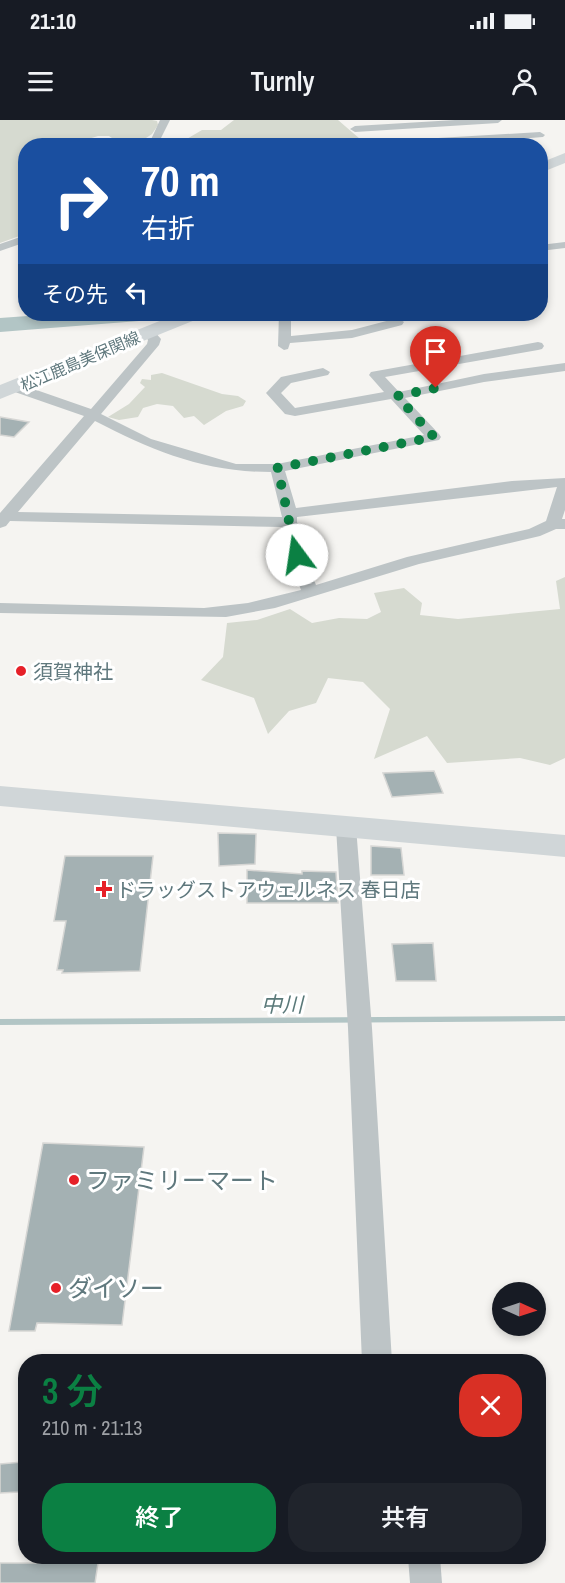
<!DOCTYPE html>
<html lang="ja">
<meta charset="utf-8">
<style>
body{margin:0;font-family:"Archivo Narrow","Noto Sans JP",sans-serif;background:#20242c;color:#f1f3f6;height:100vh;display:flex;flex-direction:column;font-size:22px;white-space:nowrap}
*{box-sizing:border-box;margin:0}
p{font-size:20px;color:#9ea1a6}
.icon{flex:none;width:33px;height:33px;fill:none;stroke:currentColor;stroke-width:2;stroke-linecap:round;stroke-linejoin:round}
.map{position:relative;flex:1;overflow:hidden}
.panel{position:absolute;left:18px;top:1234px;width:528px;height:210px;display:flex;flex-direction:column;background:#171b24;border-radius:24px;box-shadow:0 3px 9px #0003}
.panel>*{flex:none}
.hud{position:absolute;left:18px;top:18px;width:530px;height:183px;border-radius:24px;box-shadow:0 3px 9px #0003;background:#1a4fa0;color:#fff;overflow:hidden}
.needle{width:39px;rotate:93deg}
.controls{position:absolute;left:492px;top:1162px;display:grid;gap:12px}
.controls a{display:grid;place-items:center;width:54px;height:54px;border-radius:50%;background:#171b24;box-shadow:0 3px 9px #0003;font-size:30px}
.pin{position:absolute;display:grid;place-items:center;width:51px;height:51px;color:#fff;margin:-62px -26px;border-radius:50% 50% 50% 0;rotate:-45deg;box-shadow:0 0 6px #0007}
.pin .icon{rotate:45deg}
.me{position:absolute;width:66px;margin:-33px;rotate:346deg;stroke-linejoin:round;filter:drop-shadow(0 0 4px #0008)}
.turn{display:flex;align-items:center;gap:21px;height:126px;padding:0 24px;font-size:27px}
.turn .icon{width:78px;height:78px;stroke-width:2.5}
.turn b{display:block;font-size:42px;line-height:51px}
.then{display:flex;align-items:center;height:57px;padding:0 24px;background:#0003;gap:12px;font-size:22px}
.round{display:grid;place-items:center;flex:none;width:63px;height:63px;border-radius:24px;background:#20242c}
.overview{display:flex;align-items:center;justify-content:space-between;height:102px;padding:0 24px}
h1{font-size:36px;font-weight:600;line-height:45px;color:#0b8043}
.action{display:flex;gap:12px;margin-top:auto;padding:12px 24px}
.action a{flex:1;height:69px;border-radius:24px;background:#0b8043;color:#fff;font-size:24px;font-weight:600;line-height:69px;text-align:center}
.action a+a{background:#20242c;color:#f1f3f6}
.status{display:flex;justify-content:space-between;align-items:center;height:42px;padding:0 30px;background:#171b24;direction:ltr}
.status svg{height:16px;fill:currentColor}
header{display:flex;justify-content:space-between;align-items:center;height:78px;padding:0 24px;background:#171b24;font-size:27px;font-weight:600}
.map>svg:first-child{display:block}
</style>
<div class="status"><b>21:10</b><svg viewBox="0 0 49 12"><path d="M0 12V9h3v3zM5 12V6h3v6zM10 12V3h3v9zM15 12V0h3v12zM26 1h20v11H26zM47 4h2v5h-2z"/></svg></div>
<header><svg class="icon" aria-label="menu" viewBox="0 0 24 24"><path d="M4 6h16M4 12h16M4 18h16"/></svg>Turnly<svg class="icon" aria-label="person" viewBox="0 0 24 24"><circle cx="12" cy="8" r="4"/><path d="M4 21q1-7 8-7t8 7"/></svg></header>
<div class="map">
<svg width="565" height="1463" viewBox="0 0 565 1463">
<rect width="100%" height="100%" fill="#f5f4f1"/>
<g fill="#d6dad0">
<polygon points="0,0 152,0 157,1 158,5 152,14 146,18 115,20 109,16 98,16 69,25 26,26 25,114 0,123"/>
<path d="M 234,0 L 338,0 L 367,25 C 361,26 353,27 347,25 C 334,23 336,17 319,22 L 318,26 L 203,26 L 205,23 L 185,20 L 202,10 L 221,10 Z"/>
<polygon points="162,253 222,274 238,276 246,281 243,286 226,291 204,305 194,296 184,298 173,286 157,284 143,288 138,297 119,300 108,297 129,284 145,267 140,263 142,259 151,260 151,255"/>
<polygon points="565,457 565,638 550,645 520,638 447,643 427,616 374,639 390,589 363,562 328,558 316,583 289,591 268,614 254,578 201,560 223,537 227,503 257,500 290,489 312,503 339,498 367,499 381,492 374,473 404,468 422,483 420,495 458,499 560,489 556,461"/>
</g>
<polygon fill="#b2c5c5" points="565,896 565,901 0,905 0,899"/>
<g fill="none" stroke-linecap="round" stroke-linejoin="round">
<polygon fill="#b2c5c5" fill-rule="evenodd" points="55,194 151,194 147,199 139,201 0,212 0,198"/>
</g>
<g fill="#a4b1b3" stroke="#d6d6d4" stroke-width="1.5">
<polygon points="0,297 29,302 14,317 0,315"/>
<polygon points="434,651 443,673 392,677 383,653"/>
<polygon points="218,713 256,714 255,744 219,746"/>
<polygon points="371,726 401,728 404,755 371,755"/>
<polygon points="65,736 153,736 140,851 62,853 63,850 57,850 66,801 54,801"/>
<polygon points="247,750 302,754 302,751 336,752 338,783 247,783"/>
<polygon points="433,823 436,861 396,861 392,824"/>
<polygon points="43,1023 144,1027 122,1205 37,1203 35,1211 9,1211"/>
<polygon points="22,1342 19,1372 0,1373 0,1344"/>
<polygon points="0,1443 98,1443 95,1463 0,1463"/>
</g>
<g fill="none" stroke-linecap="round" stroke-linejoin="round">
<g fill="#bdc4c6" fill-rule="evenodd">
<polygon points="160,0 170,0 157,26 148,26"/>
<polygon points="455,0 502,0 498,3 355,12 350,9 355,6"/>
<polygon points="540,12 545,15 543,17 426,26 429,20 438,18"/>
<polygon points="26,115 26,122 0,131 0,124"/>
<polygon points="565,122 565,128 540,131 540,125"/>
<polygon points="279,194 315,194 309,198 291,197 291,216 352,210 398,198 404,202 402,205 352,218 290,223 288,229 284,230 278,226"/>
<path d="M 149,209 L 153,210 L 161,219 L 159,225 L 101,294 L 151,319 L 236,344 L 277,344 L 424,315 L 391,279 L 295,296 L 285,294 L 266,273 L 281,257 L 323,248 L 330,252 L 328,255 L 291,263 L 281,273 L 295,288 L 384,272 L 369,255 L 371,252 L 538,222 L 542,223 L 544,226 L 542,229 L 538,230 L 385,257 L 399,272 L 484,254 L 565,243 L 565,251 L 484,262 L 405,278 L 439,314 L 441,317 L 439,320 L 285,351 L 296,388 L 512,361 L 565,358 L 565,390 L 562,399 L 565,399 L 565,409 L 556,409 L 540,416 L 419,444 L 275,488 L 226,497 L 0,493 L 0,483 L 204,488 L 248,483 L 301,470 L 288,435 L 282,407 L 10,401 L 6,406 L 0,408 L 0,393 L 84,296 L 12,271 L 10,268 L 12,265 L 22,265 L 91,289 L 147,224 L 148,220 L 143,213 ZM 95,301 C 153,331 204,352 271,352 L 282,397 L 18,392 ZM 557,367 L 546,401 L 529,409 L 407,437 L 316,465 L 304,435 L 297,402 L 297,397 Z"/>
<polygon points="346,700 353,702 356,707 372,908 392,1242 362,1242 348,908 336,707 339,702"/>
<polygon points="408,1437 440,1437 442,1463 410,1463"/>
</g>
<polygon fill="#d0d6d8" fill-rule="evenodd" points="0,666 565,715 565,737 0,686"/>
<g fill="#d0d6d8" fill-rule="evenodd">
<polygon points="565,33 565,43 540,53 540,43"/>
<polygon points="177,194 203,194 200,198 0,279 0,265"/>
</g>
</g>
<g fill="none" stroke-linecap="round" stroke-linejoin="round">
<path stroke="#0b8043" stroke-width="10" stroke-dasharray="0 18" d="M 297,435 C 289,406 285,377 277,348 L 434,317 L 397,276 L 436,268"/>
</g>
<g fill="#e62028" stroke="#fff" stroke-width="2">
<circle cx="21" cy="551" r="6"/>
<path d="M101 760h6v6h6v6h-6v6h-6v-6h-6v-6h6z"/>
<circle cx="74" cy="1060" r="6"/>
<circle cx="56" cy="1168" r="6"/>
</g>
<g text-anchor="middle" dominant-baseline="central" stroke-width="6" stroke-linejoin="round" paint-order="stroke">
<g font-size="16" fill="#5f787d" stroke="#fff">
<text transform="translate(80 241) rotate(-23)">松江鹿島美保関線</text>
</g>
<g font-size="20" fill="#5f787d" stroke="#fff" text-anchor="start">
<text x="33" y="551">須賀神社</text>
<text x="116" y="769">ドラッグストアウェルネス 春日店</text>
</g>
<g font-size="21" font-style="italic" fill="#5a7979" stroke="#fff">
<text x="282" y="884">中川</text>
</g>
<g font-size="24" fill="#5f787d" stroke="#fff" text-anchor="start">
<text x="86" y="1060">ファミリーマート</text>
<text x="68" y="1168">ダイソー</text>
</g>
</g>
</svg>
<div class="controls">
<a><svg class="needle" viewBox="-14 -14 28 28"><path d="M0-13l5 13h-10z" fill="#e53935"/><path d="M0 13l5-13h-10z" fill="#9ea1a6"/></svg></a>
</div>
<div class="pin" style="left:436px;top:268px;background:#d93025"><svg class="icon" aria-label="arrive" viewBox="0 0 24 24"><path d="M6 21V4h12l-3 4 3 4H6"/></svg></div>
<svg class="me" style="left:297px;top:435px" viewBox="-20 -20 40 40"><circle r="19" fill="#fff"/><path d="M0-13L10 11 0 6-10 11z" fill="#0b8043"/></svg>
<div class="hud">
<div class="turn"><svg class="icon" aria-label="right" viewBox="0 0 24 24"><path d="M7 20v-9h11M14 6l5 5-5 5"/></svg><div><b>70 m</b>右折</div></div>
<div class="then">その先<svg class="icon" aria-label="left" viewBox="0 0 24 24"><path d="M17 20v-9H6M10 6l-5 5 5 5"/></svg></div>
</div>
<section class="panel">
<div class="overview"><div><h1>3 分</h1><p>210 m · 21:13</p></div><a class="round" style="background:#d93025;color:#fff"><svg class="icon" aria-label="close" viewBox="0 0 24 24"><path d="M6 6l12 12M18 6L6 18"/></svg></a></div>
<div class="action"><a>終了</a><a>共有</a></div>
</section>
</div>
